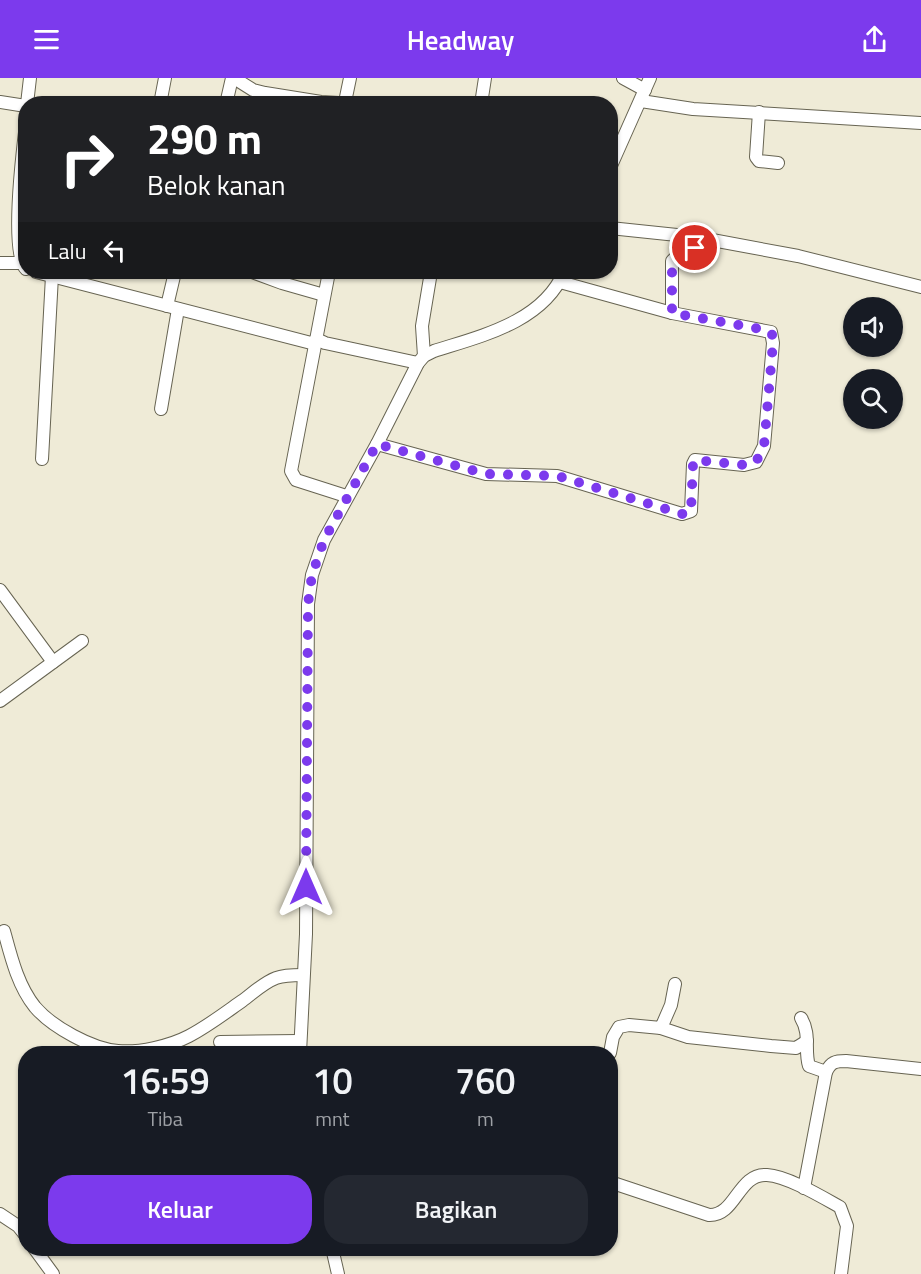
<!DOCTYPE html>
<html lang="id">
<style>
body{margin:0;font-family:"Titillium Web",sans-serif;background:#242831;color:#f1f3f6;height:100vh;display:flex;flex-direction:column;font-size:22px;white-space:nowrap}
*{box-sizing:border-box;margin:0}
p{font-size:20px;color:#9ea1a6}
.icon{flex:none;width:33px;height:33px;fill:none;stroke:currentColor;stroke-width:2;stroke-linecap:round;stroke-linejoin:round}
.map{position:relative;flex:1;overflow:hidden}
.drawer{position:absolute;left:18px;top:968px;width:600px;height:210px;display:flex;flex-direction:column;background:#171b24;border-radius:24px;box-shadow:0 2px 4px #0004}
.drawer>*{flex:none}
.banner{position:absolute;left:18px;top:18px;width:600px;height:183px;border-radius:24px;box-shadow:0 2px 4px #0004;background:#202124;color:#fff;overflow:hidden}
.tools{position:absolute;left:843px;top:219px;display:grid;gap:12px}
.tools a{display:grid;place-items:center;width:60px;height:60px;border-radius:50%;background:#171b24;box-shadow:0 2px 4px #0004;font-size:30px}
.pin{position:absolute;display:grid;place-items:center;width:51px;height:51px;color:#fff;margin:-26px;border:3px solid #fff;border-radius:50%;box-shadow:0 2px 6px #0007}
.me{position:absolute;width:66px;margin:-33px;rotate:0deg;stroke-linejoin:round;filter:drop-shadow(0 0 4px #0008)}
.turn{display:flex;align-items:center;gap:21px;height:126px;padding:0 30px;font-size:27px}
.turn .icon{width:78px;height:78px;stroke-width:2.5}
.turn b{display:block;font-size:42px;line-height:51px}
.then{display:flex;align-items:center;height:57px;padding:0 30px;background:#0003;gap:12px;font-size:22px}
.eta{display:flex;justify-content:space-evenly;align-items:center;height:102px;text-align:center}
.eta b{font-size:36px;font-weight:600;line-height:42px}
.action{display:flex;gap:12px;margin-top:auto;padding:12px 30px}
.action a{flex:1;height:69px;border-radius:24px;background:#7c3aed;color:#fff;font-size:24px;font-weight:600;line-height:69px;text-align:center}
.action a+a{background:#242831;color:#f1f3f6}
header{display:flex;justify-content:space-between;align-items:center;height:78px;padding:0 30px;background:#7c3aed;color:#fff;font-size:27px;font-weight:600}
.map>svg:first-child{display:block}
</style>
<header><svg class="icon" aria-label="menu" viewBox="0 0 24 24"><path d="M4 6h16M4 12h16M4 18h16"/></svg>Headway<svg class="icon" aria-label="share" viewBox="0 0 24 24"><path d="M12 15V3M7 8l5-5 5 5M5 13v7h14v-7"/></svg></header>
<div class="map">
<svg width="921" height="1196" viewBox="0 0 921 1196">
<rect width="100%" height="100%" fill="#efebd7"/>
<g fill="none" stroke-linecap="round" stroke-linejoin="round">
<defs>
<g id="minor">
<polyline points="234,0 253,12 265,15 321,24 356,26"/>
<polyline points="623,0 645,12"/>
<polyline points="641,23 693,31 921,45"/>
<polyline points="0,24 26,28"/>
<polyline points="345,24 350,0"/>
<polyline points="27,26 30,0"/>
<polyline points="160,26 165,0"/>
<polyline points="226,26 232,0"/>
<polyline points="481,26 485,0"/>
<polyline points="759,34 756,79 759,83 778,85"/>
<path d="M 26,46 C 23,70 10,178 26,191"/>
<polyline points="610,90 650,0"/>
<polyline points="610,150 696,159 798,178 921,209"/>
<polyline points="0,185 21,185"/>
<polyline points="36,194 315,266"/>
<polyline points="252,194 282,205 324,217"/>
<polyline points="329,194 291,393 296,402 346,418"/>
<polyline points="167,228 175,194"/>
<polyline points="672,235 672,183 679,176 689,177 693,174 696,159"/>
<polyline points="316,261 325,265 418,285"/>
<polyline points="424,278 422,248 431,194"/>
<polyline points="161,331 178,231"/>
<polyline points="377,366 486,396 557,398 682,436 691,433 693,386 695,382 744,387 756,384 764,368 773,265 771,254 672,235 560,204"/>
<polyline points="42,381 52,198"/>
<polyline points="0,512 53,584"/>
<polyline points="0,623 82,563"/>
<path d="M 4,853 C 11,879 18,908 35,929 C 52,949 92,971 118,973 C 139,975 170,968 189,958 C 208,948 225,935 242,923 C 253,915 263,905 276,900 C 284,897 294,897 303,897"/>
<path d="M 801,940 C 811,956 804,972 809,988 L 826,994"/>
<polyline points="661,950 688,959 771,968 796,970 807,963"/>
<polyline points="220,964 299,963"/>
<path d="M 300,975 L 306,856 L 308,526 L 312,497 L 324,462 L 377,366 L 418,285 L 424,278 L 434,273 C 481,258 543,244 564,194"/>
<polyline points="610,975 613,959 619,949 629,947 661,950 671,927 675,906"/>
<path d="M 610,1104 L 709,1137 C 736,1138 738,1095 767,1097 C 787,1098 822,1119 840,1129 L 847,1148 L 841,1196"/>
<path d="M 804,1110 L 826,994 C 831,984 835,983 846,983 L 921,991"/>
<polyline points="0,1136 18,1148 26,1158"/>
<polyline points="34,1170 53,1196"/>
<polyline points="332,1170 338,1196"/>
</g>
</defs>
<use href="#minor" stroke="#676452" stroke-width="14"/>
<use href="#minor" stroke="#fff" stroke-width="12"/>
</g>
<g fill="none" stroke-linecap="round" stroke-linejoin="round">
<path stroke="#7c3aed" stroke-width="10" stroke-dasharray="0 18" d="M 306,809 L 308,526 L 312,497 L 324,462 L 377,366 L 486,396 L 558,398 L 682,436 L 691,433 L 693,386 L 695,382 L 744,387 L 756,384 L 764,368 L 773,265 L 772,256 L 766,252 L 672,235 L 672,183 L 679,176 C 686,177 694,178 695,170"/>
</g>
</svg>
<div class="tools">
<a><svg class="icon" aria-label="sound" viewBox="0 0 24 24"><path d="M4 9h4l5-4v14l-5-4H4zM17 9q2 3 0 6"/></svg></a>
<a><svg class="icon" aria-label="search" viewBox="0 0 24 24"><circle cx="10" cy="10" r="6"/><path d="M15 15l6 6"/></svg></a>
</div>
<div class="pin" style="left:695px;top:170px;background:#d93025"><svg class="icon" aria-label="arrive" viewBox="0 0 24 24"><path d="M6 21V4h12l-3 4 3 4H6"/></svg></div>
<svg class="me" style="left:306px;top:809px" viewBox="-20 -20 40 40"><path d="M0-17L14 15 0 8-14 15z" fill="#7c3aed" stroke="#fff" stroke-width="4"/></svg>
<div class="banner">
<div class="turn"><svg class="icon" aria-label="right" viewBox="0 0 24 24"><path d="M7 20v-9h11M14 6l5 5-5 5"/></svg><div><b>290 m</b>Belok kanan</div></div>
<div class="then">Lalu<svg class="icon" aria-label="left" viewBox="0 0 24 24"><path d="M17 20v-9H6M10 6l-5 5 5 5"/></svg></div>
</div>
<section class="drawer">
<div class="eta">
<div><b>16:59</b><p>Tiba</p></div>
<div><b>10</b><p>mnt</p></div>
<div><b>760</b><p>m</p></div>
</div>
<div class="action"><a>Keluar</a><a>Bagikan</a></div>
</section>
</div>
